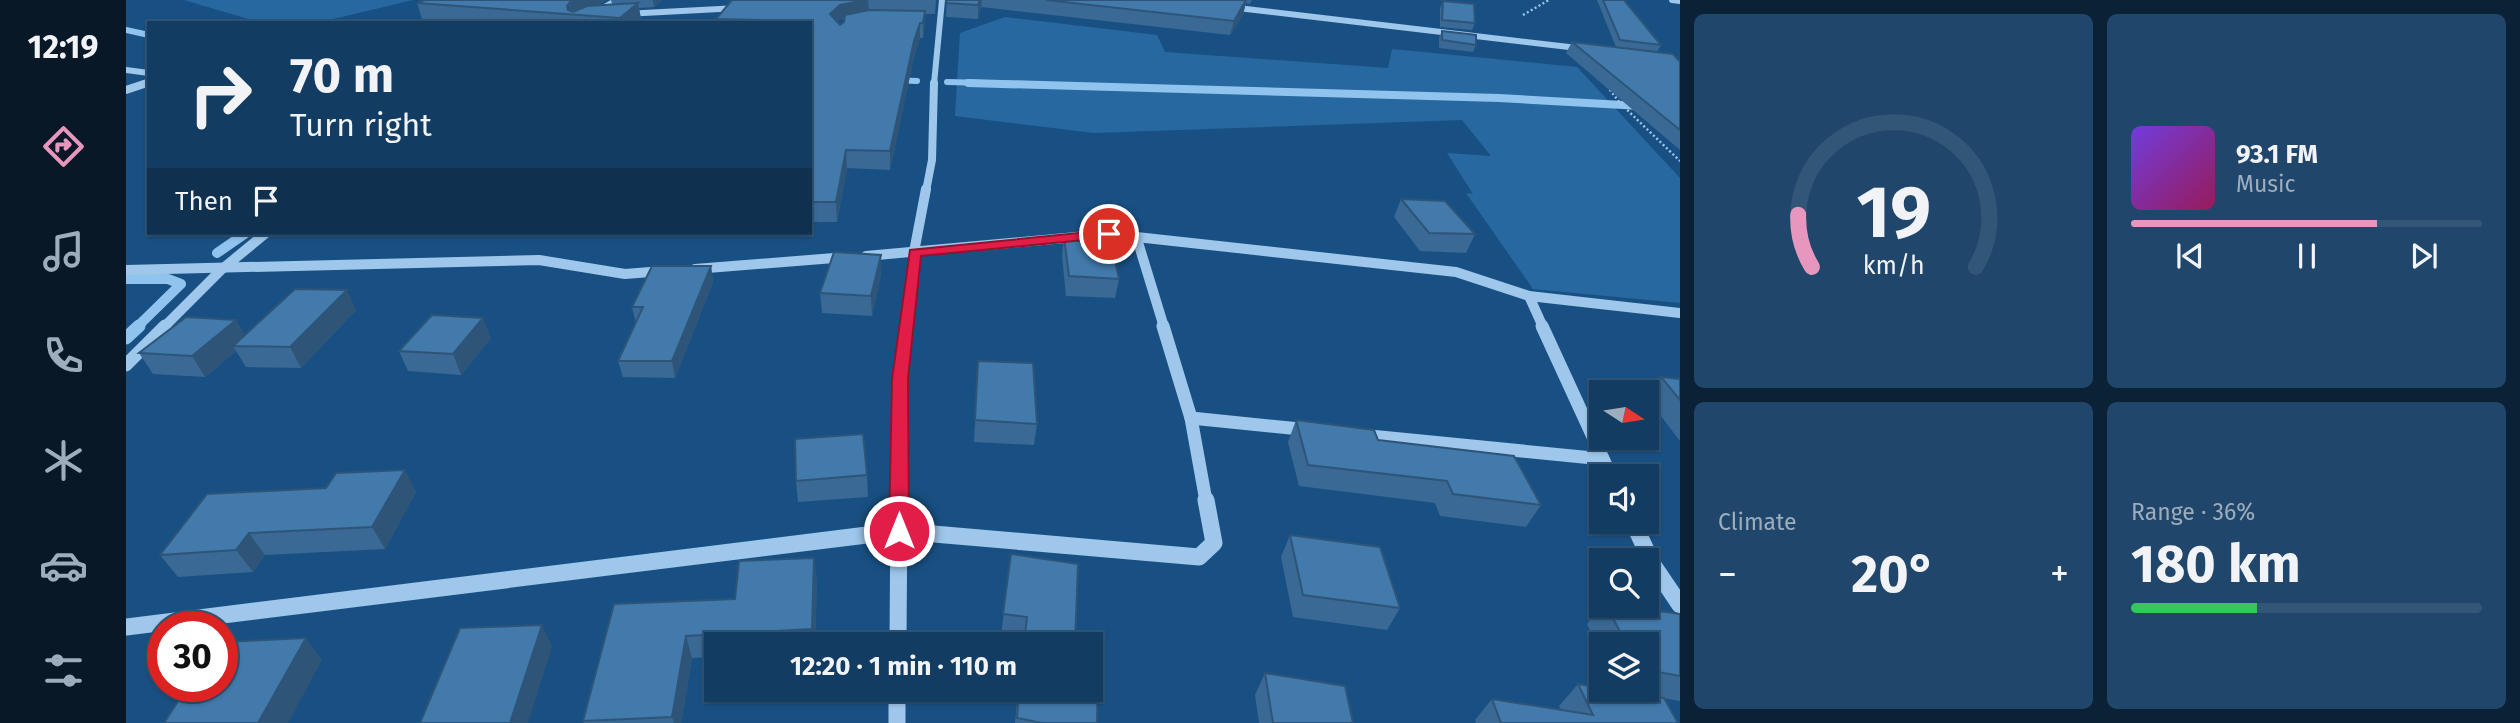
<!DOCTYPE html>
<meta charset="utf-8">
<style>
:root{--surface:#133c62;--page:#20476b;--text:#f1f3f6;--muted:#9dadbe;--line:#325677;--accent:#e797bd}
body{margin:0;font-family:"Fira Sans",sans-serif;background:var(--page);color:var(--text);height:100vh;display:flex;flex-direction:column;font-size:26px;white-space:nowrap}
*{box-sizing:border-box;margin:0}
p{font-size:23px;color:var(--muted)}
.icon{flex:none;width:38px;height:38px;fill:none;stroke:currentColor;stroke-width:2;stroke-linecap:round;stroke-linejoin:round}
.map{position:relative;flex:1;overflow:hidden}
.sheet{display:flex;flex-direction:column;gap:14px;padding:14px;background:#0a2136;width:840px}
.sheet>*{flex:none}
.guide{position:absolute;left:21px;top:21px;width:665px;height:214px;border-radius:0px;box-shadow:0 2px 5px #0004,0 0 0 2px var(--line);background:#133c62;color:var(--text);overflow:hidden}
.needle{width:46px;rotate:102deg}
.buttons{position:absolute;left:1463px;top:380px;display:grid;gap:14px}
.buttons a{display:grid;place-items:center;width:70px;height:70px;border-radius:0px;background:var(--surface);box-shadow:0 2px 5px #0004,0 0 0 2px var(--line);font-size:35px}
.speed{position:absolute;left:21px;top:611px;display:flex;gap:14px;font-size:35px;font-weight:700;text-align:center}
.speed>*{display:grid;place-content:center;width:91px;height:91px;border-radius:50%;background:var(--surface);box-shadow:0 2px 5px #0004,0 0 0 2px var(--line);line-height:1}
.speed .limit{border:10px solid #d22;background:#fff;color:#111}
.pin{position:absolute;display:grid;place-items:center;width:60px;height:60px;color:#fff;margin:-30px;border:4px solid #fff;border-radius:50%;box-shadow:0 2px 7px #0007}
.me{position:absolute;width:77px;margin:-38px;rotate:0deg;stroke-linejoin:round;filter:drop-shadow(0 0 5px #0008)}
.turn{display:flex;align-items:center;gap:24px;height:147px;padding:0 28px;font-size:32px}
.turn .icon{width:91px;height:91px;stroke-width:2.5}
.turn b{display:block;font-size:49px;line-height:60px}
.then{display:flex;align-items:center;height:66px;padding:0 28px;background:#0003;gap:14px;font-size:26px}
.big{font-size:52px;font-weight:700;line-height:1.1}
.sheet .widget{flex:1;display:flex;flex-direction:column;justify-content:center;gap:10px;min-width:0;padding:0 24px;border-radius:10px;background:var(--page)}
.sheet .dial{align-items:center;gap:0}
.dial svg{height:182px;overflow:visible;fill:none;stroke:var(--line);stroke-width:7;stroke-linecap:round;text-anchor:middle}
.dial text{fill:var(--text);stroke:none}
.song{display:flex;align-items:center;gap:21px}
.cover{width:84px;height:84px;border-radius:10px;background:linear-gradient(135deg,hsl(260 70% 55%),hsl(330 70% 35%))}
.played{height:7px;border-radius:4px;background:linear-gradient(90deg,var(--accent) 70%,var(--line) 70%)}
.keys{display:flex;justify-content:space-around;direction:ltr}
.heat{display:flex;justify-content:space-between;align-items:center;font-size:38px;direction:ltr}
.charge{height:10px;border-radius:5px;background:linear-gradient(90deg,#34c759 36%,var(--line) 0)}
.sheet .tiles{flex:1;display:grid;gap:14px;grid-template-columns:repeat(2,1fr)}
.trip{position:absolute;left:578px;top:632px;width:399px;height:70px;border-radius:0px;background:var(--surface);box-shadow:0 2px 5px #0004,0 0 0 2px var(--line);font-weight:700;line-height:70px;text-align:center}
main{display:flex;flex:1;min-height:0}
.tabs{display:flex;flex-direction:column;width:126px;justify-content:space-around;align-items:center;background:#081827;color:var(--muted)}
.tabs .icon{width:49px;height:49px}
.tabs .active{color:var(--accent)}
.tabs b{font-size:32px;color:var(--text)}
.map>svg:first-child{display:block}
.green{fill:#2868a0}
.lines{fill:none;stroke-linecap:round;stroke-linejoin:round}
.stream-far3{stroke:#90c3ee;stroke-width:6}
.stream-far2{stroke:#90c3ee;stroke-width:8}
.stream-far1{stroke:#90c3ee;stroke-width:10}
.stream{stroke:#90c3ee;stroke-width:13}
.path{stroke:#9ec7eb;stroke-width:2.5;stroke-dasharray:2 2.5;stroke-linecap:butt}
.minor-far4{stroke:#9ec7eb;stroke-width:6}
.minor-far3{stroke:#9ec7eb;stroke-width:8}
.minor-far2{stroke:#9ec7eb;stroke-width:10}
.minor-far1{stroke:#9ec7eb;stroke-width:13}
.minor{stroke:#9ec7eb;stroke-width:17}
.wall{fill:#396994;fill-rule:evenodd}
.shaded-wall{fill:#2e5578}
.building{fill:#427aac;stroke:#2e5578;stroke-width:2}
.route{fill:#e11d48;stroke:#92132f;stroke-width:2}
</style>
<main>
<nav class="tabs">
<b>12:19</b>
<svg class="icon active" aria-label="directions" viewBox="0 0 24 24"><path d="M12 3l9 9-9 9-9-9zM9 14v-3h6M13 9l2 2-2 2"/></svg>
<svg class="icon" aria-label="music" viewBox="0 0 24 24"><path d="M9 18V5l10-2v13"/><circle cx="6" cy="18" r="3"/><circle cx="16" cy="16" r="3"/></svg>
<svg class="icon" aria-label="phone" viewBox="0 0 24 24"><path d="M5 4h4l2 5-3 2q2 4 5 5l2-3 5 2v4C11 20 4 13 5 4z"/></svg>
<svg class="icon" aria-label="climate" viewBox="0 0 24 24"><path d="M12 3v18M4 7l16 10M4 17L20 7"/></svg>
<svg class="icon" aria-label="car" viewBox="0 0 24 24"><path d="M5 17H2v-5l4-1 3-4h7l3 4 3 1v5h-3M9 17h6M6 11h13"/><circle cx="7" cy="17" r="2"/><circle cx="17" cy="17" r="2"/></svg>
<svg class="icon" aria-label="filters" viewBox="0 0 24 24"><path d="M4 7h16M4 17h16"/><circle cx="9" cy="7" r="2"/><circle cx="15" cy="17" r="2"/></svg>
</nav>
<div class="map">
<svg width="1554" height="723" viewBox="0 0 1554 723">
<rect width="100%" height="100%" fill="#195083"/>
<g class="green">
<polygon points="58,0 287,0 190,23 136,23"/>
<polygon points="879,17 1031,35 1039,52 1262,68 1266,49 1451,67 1554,178 1554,303 1407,289 1340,193 1347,194 1321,153 1365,156 1336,120 968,133 829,116 834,33"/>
</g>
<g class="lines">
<g class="stream-far3">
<polyline points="0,30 23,35"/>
<polyline points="767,80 791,81"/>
<polyline points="821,82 903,84"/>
</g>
<polyline class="stream-far2" points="842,83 1373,98 1515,106"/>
<g class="stream-far1">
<polyline points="91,253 120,233"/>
<polyline points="0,279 42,279 55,284 11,327"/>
</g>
<polyline class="stream" points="0,338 13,326"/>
<g class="path">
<polyline points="1397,15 1423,0"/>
<polyline points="1481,86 1494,103 1554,161"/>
</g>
<g class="minor-far4">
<polyline points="1546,0 1554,1"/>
<polyline points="1103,7 1460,49"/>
<polyline points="498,14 613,8"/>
<polyline points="450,23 491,0"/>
<polyline points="0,70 23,73"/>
<polyline points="16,84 23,82"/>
<polyline points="808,84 816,0"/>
</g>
<g class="minor-far3">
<polyline points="0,90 21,83"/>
<polyline points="800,191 806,160 808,83"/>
</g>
<g class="minor-far2">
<polyline points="1011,239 1038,327"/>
<polyline points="740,256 983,234 1330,272 1403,296 1554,313"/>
<polyline points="569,269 721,257"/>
<polyline points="0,270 413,260 499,274 537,271"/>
<polyline points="1403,296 1417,327"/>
<polyline points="38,327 95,270 140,233"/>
<polyline points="780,327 788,252 800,189"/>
</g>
<g class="minor-far1">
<polyline points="1037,326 1065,418 1184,430"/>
<polyline points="1416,326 1485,476"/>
<polyline points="0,365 39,326"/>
<polyline points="1065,418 1080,501"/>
<polyline points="1234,435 1477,459"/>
<polyline points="773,501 774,379 780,326"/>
</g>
<g class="minor">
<polyline points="1507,522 1527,565 1554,605"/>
<polyline points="0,627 773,531 1073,557 1088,543 1080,500"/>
<polyline points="772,644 773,500"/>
<polyline points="771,690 771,723"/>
</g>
</g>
<g class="wall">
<polygon points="480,0 471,5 486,4 485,0 536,0 528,7 513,8 515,19 511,23 340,23 296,19 291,3"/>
<path d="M606 0H810L809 14H799L797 38H794L788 57 764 170 721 168 711 222H684V23H590V19ZM719 18 718 22 714 25 711 22 714 19Z"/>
<polygon points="821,0 1126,0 1124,4 1120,3 1117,15 1104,35 855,7 852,19 820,17"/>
<polygon points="1471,0 1498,0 1535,45 1531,52 1554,62 1554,150 1440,53 1446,42 1490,47"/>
<polygon points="1317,1 1349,23 1346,30 1314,27 1314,8"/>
<polygon points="1316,31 1350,45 1347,52 1313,48 1313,38"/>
<polygon points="1275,199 1349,234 1340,253 1294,251 1268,217"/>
<polygon points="938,237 993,279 989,298 940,296 936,256"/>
<polygon points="585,266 587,282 549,378 497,377 492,361 510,323 506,307"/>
<polygon points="755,274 746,316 696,313 694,293"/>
<polygon points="230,310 175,368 120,367 110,351 79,377 27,374 13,353 120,335"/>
<polygon points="365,338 335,375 282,371 273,351"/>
<polygon points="852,361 911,424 908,445 848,442"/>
<polygon points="1535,377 1554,379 1554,441 1521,398"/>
<polygon points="1170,420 1252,440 1415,505 1400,527 1314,516 1309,503 1173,486 1162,442"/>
<polygon points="741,475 742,497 672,502 670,481"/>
<polygon points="200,488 290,492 259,549 139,555 127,572 52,577 34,555"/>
<polygon points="1164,535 1274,608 1261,630 1167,617 1155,557"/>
<polygon points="885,554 949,644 897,644 897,639 875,636"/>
<polygon points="691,580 689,644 590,644 590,657 566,658 555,723 458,723 457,721 488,604 609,599"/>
<polygon points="1476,606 1499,606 1554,614 1554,701 1494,691 1494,690 1521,690 1521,644 1475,644 1475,653 1461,624"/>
<polygon points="1139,673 1227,723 1133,723 1129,695"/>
<polygon points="1452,684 1552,723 1350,723 1349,720 1366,699 1435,710 1433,706"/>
<polygon points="892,690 964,690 971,723 889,723"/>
</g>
<g class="shaded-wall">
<polygon points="448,0 480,0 452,15 446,15 444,2"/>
<polygon points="527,0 536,0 528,7"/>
<polygon points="739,0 742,0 743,13 714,19 704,29 704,14 714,5"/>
<polygon points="854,0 856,0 855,7 852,19 852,5"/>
<polygon points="1120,0 1117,15 1104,35 1108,21"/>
<polygon points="444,2 446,15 443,15 441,6"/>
<polygon points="512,3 515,19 511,23 495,23 494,18"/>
<polygon points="799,11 799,25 797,38 797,23"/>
<polygon points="794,23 794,38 788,57 764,170 764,151 788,41"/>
<polygon points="720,150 721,168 711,222 710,202"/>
<polygon points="755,255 755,274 746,316 745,296"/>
<polygon points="585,266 587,282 549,378 546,361"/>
<polygon points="221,290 230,310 175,368 164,347"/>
<polygon points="357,318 365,338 335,375 327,354"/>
<polygon points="110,320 122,340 107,346 110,351 79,377 66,356"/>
<polygon points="279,470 290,492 259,549 246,527"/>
<polygon points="123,533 139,555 127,572 110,550"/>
<polygon points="688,558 691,580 689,644 688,644 686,629"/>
<polygon points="416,625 426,647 402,723 384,723"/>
<polygon points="560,636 566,658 555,723 548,723 546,717"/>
<polygon points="180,638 196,660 162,723 132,723"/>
</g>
<g class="building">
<polygon points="299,0 448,0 444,2 441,6 442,10 447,12 461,6 512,3 494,18 291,3"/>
<polygon points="606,0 739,0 714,5 704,14 714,25 718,22 719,15 743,10 799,11 797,23 794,23 788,41 764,151 720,150 710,202 684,202 684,23 631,23 633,20 590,19"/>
<polygon points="821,0 854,0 852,5 820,3"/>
<polygon points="920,0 1120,0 1108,21"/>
<polygon points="1477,0 1498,0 1535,45 1494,40"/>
<polygon points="1317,1 1348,4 1349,23 1316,20"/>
<polygon points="1316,31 1350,35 1350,45 1316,40"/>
<polygon points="1446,42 1547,54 1554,62 1554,130"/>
<polygon points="1275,199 1319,201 1349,234 1303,233"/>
<polygon points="938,237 984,239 993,279 943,276"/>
<polygon points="708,252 755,255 745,296 694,293"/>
<polygon points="526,266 585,266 546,361 492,361 517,307 506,307"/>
<polygon points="169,289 221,290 164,347 107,346"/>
<polygon points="306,315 357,318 327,354 273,351"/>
<polygon points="60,317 110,320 66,356 13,353"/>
<polygon points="852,361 907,363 911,424 849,420"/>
<polygon points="1535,377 1554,379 1554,400"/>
<polygon points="1170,420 1248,430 1252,440 1388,456 1415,505 1327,494 1321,481 1182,465"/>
<polygon points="737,434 741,475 670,481 669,439"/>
<polygon points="279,470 246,527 123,533 110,550 34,555 81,494 200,488 210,473"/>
<polygon points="1164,535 1254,547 1274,608 1177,595"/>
<polygon points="885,554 952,564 949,644 898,644 901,617 877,614"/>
<polygon points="688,558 686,629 560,636 546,717 457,721 488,604 609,599 613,561"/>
<polygon points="1480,606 1499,606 1554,614 1554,676 1521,670 1521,644 1501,644"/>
<polygon points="416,625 384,723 294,723 334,628"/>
<polygon points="180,638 132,723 38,723 62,686 96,686 96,642"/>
<polygon points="964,655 972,657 971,723 916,723 891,718 893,690 964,690"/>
<polygon points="1139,673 1219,686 1227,723 1147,723"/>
<polygon points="1452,684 1475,688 1475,690 1483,690 1538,698 1552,723 1375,723 1366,699 1467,715"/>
</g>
<polygon class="route" points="983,230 988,231 988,237 795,256 782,379 783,531 780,536 773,538 766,536 763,531 766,379 784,250"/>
</svg>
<div class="buttons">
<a><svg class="needle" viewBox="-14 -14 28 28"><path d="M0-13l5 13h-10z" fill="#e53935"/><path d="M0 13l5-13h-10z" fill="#9dadbe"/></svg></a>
<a><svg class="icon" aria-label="sound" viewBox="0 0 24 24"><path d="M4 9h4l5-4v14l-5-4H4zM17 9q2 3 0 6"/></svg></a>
<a><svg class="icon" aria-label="search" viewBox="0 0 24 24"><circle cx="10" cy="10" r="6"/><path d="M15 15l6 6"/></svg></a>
<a><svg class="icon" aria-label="layers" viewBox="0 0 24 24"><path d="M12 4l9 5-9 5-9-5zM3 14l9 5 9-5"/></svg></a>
</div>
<div class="speed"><div class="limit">30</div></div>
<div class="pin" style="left:983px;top:234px;background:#d93025"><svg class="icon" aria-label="arrive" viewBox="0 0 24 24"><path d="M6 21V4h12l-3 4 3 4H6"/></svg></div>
<svg class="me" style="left:773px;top:531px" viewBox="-20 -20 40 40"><circle r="17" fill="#e11d48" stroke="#fff" stroke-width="3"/><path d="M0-11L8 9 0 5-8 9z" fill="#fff"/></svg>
<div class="trip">12:20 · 1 min · 110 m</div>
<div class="guide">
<div class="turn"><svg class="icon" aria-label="right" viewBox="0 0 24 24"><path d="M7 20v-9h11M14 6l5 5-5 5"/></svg><div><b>70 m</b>Turn right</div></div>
<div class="then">Then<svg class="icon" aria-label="arrive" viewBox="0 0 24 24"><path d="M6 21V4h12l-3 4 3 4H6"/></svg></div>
</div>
</div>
<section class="sheet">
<div class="tiles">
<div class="widget dial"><svg viewBox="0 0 100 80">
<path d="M14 69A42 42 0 1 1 86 69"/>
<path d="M14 69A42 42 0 0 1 8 46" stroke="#e797bd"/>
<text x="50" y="56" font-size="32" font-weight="700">19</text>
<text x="50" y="72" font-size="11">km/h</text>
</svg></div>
<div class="widget">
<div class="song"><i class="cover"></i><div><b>93.1 FM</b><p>Music</p></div></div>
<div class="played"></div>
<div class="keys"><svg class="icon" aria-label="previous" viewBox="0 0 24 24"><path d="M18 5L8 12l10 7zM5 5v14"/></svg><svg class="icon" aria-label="pause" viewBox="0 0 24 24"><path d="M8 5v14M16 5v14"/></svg><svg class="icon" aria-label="next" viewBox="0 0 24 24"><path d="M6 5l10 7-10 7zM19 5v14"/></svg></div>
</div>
<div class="widget"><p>Climate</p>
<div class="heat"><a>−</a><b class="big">20°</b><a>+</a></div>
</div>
<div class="widget"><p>Range · 36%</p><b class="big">180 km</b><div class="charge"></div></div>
</div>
</section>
</main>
